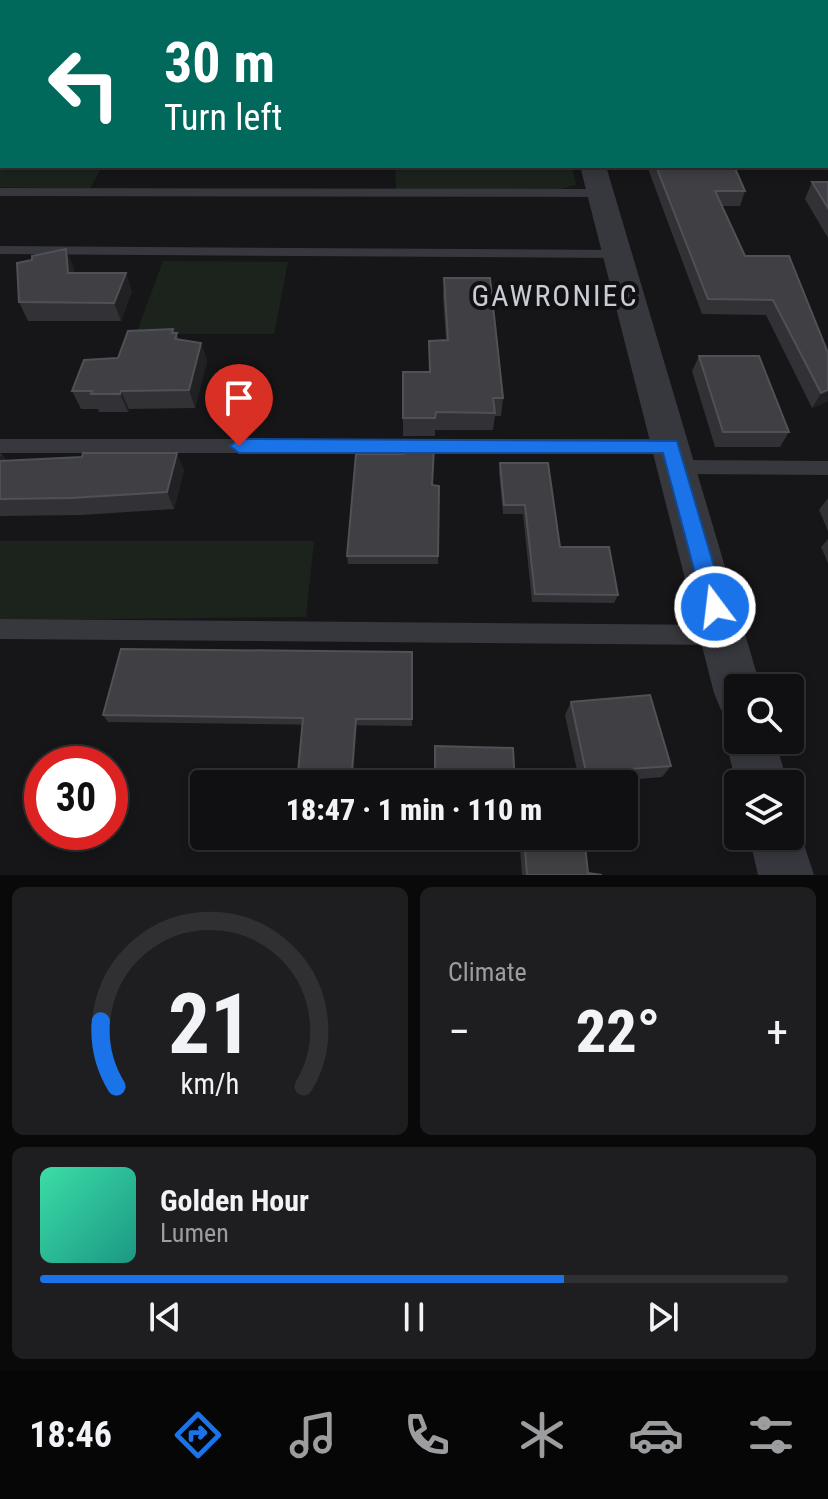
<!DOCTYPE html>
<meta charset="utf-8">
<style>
:root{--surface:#101012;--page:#1e1e20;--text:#f1f3f6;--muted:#9c9d9f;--line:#303032;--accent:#1a73e8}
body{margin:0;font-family:"Roboto Condensed",sans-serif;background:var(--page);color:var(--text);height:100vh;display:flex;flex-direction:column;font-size:30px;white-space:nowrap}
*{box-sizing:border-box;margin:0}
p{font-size:26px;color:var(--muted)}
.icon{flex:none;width:44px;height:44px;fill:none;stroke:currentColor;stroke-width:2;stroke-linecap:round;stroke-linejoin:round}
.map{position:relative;height:875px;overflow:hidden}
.drawer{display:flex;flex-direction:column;gap:12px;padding:12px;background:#09090a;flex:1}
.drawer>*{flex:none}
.top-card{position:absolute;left:0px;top:0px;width:828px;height:168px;box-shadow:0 4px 12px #0003,0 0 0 2px var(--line);background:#00695c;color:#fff;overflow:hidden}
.buttons{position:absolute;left:724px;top:674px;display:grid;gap:16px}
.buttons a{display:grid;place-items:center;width:80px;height:80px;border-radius:8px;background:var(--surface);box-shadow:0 4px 12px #0003,0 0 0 2px var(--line);font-size:40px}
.speed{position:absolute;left:24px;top:746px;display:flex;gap:16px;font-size:40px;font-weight:700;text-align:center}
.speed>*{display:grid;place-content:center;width:104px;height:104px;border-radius:50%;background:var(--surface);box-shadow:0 4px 12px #0003,0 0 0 2px var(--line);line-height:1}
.speed .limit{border:12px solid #d22;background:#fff;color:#111}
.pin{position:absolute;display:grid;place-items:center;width:68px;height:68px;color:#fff;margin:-82px -34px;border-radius:50% 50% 50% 0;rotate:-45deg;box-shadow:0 0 8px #0007}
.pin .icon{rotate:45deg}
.me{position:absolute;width:88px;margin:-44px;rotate:345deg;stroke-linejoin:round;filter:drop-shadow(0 0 6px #0008)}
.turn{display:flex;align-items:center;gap:28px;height:168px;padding:0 32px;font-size:36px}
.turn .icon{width:104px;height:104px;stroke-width:2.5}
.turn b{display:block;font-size:56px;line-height:68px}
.big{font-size:60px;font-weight:800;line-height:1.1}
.drawer .tile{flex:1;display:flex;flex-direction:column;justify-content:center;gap:12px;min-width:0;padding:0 28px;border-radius:12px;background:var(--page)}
.drawer .dial{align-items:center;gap:0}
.dial svg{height:208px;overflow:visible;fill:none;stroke:var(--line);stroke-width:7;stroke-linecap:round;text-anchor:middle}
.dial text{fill:var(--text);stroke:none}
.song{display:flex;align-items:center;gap:24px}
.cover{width:96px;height:96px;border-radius:12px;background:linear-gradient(135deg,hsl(160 70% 55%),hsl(170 70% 35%))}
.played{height:8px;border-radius:4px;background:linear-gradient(90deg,var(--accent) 70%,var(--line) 70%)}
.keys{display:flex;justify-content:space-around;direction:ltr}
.heat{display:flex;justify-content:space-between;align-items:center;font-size:44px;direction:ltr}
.drawer .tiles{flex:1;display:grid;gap:12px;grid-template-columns:1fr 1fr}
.tile:last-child{grid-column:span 2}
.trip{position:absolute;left:190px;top:770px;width:448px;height:80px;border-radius:8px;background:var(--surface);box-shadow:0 4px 12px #0003,0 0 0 2px var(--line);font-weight:800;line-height:80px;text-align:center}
.dock{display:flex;height:128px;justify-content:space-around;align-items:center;background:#060607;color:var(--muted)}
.dock .icon{width:56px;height:56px}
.dock .on{color:var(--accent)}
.dock b{font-size:36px;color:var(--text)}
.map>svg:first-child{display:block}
.green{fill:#1c231d}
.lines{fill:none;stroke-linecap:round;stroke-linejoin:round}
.lane{fill:#37383d;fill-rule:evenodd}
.street{fill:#37383d;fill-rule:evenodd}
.wall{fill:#323236}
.shaded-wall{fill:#212124}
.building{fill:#3f3f44;stroke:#4f5156;stroke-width:2}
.route{fill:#1a73e8;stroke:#114b97;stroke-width:2}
.labels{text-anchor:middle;stroke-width:8;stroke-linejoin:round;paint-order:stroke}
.quarter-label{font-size:30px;letter-spacing:2px;fill:#c9ccd4;stroke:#111113}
</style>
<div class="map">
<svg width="828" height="875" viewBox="0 0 828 875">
<rect width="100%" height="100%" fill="#161618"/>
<g class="green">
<polygon points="0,109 2,166 102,166 90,189 0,187"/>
<polygon points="395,166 572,166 576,185 559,189 396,189"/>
<polygon points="163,261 288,262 274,334 136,334"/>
<polygon points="0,541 314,541 306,617 0,620"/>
</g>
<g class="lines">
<g class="lane">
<polygon points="90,0 100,0 88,2"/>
<rect x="0" y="63" width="2" height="6"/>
<polygon points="0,188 601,189 608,193 601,197 0,196"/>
<polygon points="0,246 618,250 625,254 618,258 0,254"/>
<polygon points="0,439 671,439 677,441 680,446 677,451 671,453 0,453"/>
<polygon points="677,460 828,461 828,475 677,474 670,472 668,467 670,462"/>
<polygon points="0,619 723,625 731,628 734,635 731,642 723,645 0,639"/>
</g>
<g class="street">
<polygon points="534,0 554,0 555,2 535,2"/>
<polygon points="580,166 606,166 761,688 738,688 738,717 721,710 714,693"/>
<polygon points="738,720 738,740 775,740 788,784 738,784 738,789 725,740 732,722"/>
<polygon points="790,814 795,817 814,875 758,875 749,836 790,836"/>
</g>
</g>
<g class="wall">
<polygon points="826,38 828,38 828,83 826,80"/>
<polygon points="647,166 734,166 745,191 740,206 722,206 745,256 789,256 828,401 812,408 766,315 702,314"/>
<polygon points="812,182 828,182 828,238 805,199"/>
<polygon points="74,268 74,273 132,291 121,321 28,321 19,302"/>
<polygon points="444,278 503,398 501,416 495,416 493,430 435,430 435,436 403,436 403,372 429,372 429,341 446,340 443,297"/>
<polygon points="173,329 179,339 201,343 207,361 195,408 129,409 128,412 99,412 98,409 81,409 72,391 118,358"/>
<polygon points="699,356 789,432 780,447 715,447 692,371"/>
<polygon points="0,453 7,461 184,470 174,509 81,515 0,516"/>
<polygon points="500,463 560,547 618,595 614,603 532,602 523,514 503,514 499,472"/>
<polygon points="432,485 439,486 438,564 348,564 347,556"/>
<polygon points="828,498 828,531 819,510"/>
<polygon points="828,539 828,563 821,547"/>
<polygon points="412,652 412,726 108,722 103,715"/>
<polygon points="571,702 671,766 662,777 580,784 565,715"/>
<polygon points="519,836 584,836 588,873 602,875 522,875"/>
</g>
<g class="shaded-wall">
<polygon points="66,249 74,268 76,291 68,273"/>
<polygon points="126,273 132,291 121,321 114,303"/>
<polygon points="201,343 207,361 195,408 189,390"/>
<polygon points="828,390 828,401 812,408 821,393"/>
<polygon points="121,391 129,409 128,412 120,394"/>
<polygon points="2,453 13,471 0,463 0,457"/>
<polygon points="177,453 184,470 174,509 167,492"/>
<polygon points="356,719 357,725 353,784 351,784"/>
</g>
<g class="building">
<rect x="309" y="0" width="47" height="2"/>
<polygon points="581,0 684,0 685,2 581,2"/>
<rect x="826" y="38" width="2" height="29"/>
<polygon points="656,166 734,166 745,191 715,191 745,256 789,256 828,353 828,390 821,393 773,300 708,299"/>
<polygon points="812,182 828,182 828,208"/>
<polygon points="66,249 68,273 126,273 114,303 19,302 17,263 32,260 32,256"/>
<polygon points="444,278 490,278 503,398 493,398 495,413 436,412 435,418 403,418 403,372 430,372 429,341 448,340"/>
<polygon points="173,329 172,333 177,333 175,339 201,343 189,390 121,391 120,394 91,394 92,391 72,391 84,360 118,358 128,331"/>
<polygon points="699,356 759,356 789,432 723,432"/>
<polygon points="404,447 434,447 432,485 439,486 438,556 347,556 356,454 404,454"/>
<polygon points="83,453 177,453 167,492 71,498 0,499 0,461 82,457"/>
<polygon points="500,463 548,463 560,547 609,547 618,595 535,594 525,505 504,505"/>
<polygon points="121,649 412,652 412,719 356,719 351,784 297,784 303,718 103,715"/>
<polygon points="650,695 671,766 586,772 571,702"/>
<polygon points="435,746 513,748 515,784 435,784"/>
<polygon points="524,836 584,836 588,873 602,875 527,875"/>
</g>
<polygon class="route" points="239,439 677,441 726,607 723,614 715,617 708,614 704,607 663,453 239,453 230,446"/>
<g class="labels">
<g class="quarter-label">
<text x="555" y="306">GAWRONIEC</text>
</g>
</g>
</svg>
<div class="buttons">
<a><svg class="icon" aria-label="search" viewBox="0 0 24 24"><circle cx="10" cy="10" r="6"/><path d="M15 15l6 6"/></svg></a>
<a><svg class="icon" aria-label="layers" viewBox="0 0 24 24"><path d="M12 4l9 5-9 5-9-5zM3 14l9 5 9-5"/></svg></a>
</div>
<div class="speed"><div class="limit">30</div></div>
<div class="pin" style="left:239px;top:446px;background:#d93025"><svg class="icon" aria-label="arrive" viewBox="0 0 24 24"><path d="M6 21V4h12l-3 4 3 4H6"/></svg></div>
<svg class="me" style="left:715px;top:607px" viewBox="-20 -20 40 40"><circle r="17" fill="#1a73e8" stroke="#fff" stroke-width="3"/><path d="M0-11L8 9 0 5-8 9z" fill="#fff"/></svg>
<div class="trip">18:47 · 1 min · 110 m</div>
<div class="top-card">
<div class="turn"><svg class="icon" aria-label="left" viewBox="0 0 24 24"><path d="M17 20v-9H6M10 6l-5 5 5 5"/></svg><div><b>30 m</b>Turn left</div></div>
</div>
</div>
<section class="drawer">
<div class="tiles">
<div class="tile dial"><svg viewBox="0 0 100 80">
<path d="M14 69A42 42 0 1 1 86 69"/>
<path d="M14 69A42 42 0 0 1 8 44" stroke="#1a73e8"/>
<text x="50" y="56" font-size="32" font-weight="700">21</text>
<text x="50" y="72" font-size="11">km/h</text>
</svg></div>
<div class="tile"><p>Climate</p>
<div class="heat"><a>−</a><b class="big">22°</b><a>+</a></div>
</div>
<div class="tile">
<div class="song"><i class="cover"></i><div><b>Golden Hour</b><p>Lumen</p></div></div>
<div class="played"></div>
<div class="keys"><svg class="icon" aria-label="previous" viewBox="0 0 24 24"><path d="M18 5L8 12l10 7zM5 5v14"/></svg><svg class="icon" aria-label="pause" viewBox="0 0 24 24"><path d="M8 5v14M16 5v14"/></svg><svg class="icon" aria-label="next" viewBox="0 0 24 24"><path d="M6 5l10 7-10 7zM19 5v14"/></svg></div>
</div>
</div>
</section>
<nav class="dock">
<b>18:46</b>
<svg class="icon on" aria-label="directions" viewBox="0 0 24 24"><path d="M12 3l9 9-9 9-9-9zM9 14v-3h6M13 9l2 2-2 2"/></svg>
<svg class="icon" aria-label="music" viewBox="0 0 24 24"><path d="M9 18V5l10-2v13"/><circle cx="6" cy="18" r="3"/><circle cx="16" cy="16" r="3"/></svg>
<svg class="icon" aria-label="phone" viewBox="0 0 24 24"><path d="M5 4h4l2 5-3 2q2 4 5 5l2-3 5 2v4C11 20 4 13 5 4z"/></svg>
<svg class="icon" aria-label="climate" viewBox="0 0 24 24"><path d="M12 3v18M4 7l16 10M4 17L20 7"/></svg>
<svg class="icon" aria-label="car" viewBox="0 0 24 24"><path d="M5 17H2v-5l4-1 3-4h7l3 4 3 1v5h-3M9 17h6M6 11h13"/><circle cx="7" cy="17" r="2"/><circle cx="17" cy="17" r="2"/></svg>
<svg class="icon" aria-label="filters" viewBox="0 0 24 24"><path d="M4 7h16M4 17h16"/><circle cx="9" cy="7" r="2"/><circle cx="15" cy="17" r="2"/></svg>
</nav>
